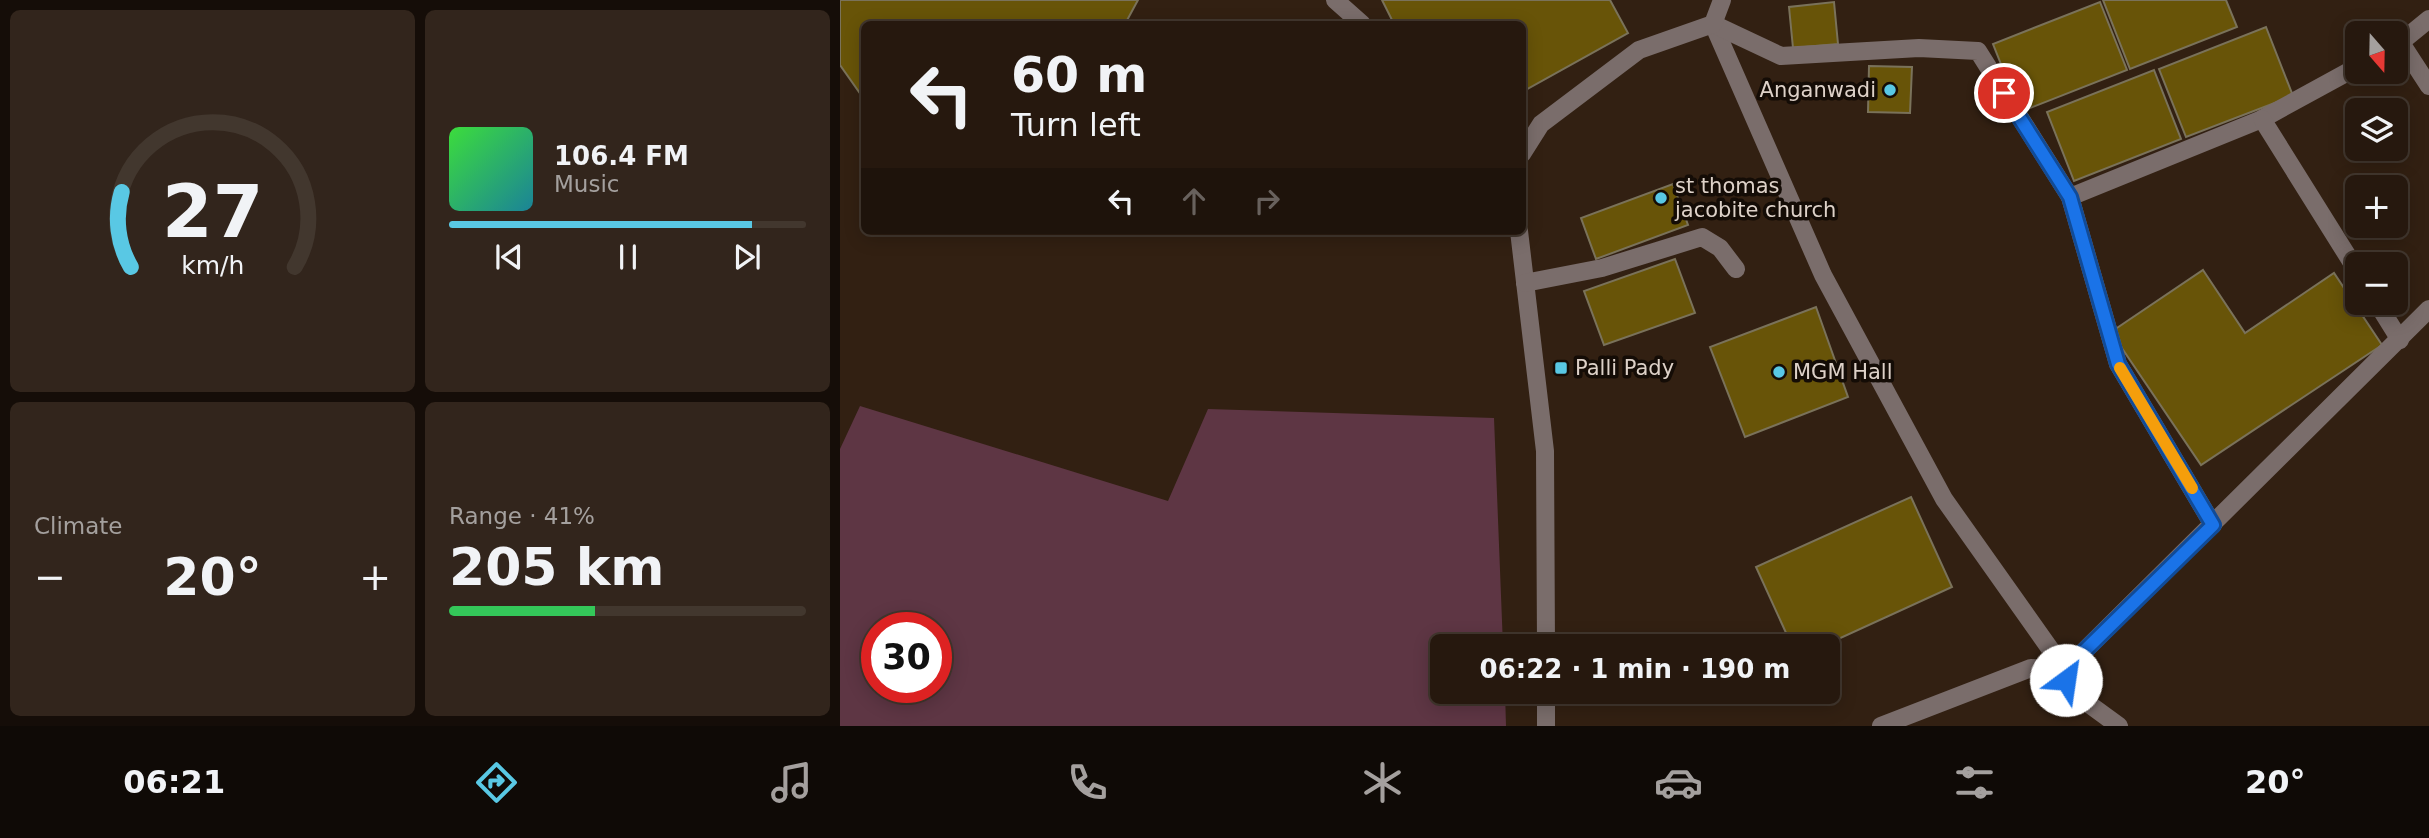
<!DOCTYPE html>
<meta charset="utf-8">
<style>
:root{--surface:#26180e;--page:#32251c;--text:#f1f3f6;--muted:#a4a09e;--line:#42372e;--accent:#59c8e4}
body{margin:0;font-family:"DejaVu Sans",sans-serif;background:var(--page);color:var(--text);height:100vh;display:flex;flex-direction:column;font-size:26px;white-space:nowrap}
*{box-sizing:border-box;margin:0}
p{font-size:23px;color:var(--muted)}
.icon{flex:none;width:38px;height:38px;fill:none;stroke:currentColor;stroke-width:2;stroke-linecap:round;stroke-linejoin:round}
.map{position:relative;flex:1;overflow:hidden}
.drawer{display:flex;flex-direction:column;gap:10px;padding:10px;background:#150d08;width:840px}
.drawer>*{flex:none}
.banner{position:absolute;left:21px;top:21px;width:665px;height:214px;border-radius:10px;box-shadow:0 4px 18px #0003,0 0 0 2px var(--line);background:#26180e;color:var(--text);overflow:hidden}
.needle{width:46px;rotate:160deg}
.buttons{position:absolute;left:1505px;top:21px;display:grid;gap:14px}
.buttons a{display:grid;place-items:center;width:63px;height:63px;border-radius:10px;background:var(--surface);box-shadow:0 4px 18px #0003,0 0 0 2px var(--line);font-size:35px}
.speed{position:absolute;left:21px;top:612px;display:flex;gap:14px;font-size:35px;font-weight:700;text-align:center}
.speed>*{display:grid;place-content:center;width:91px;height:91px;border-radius:50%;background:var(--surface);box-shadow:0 4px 18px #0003,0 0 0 2px var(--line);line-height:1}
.speed .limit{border:10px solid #d22;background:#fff;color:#111}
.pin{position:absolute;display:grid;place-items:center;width:60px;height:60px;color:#fff;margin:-30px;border:4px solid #fff;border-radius:50%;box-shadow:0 2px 7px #0007}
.me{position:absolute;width:77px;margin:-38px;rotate:31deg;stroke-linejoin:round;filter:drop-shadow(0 0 5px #0008)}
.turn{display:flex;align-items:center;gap:24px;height:147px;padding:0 35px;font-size:32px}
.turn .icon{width:91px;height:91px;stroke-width:2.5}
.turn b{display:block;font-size:49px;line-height:60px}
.lanes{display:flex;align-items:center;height:66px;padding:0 35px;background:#0003;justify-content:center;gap:35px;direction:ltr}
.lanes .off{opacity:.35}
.big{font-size:52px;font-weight:600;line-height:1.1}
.drawer .tile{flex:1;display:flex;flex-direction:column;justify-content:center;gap:10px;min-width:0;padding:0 24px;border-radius:10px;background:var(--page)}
.drawer .dial{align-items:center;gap:0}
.dial svg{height:182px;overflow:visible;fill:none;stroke:var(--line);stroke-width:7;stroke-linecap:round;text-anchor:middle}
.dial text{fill:var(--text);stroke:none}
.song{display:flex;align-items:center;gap:21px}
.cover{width:84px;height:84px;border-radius:10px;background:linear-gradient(135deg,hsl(120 70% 55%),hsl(190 70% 35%))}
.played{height:7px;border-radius:4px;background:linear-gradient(90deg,var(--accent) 85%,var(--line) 85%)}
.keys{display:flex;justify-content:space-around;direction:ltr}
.heat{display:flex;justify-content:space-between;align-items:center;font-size:38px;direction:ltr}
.charge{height:10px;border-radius:5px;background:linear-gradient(90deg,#34c759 41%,var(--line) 0)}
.drawer .tiles{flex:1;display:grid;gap:10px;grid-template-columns:repeat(2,1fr)}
.trip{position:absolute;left:590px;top:634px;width:410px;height:70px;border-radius:10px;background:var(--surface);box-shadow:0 4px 18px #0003,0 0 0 2px var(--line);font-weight:600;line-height:70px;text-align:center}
.dock{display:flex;height:112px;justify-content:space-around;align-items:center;background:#0f0a06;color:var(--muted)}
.dock .icon{width:49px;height:49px}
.dock .active{color:var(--accent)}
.dock b{font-size:32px;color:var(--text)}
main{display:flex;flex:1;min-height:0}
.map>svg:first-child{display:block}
.green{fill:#5e3644;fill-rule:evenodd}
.building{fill:#685408;stroke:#7a725a;stroke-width:2}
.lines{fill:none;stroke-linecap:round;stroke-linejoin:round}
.minor{stroke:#7a6d6b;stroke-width:18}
.route-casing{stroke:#114b97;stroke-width:18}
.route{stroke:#1a73e8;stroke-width:12}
.slow{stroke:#f59e0b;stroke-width:12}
.poi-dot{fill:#59c8e4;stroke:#140c06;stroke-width:2.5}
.labels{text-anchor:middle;stroke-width:7;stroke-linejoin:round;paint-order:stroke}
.poi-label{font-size:21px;fill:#ddd1c8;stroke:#140c06;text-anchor:start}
</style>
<main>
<section class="drawer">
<div class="tiles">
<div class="tile dial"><svg viewBox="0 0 100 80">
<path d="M14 69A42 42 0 1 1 86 69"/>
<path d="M14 69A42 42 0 0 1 10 36" stroke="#59c8e4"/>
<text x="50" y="56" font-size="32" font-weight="700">27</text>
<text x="50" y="72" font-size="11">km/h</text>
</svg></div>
<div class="tile">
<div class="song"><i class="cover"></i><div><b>106.4 FM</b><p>Music</p></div></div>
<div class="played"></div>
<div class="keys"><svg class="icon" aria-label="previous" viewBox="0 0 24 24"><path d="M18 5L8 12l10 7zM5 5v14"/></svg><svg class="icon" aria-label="pause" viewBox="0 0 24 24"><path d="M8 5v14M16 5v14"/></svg><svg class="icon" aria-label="next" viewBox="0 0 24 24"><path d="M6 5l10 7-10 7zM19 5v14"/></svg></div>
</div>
<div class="tile"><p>Climate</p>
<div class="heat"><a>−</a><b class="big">20°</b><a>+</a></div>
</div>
<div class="tile"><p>Range · 41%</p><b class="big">205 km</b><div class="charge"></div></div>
</div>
</section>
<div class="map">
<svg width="1589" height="726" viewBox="0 0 1589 726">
<rect width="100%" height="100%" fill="#322012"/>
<path class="green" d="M20 406 328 501 368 409 654 418 663 646H602V691H665L666 726H0V449ZM37 628H96V688H37Z"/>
<g class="building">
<polygon points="0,0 298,0 285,24 24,24 24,99 0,65"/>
<polygon points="542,0 770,0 788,33 682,92 682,24 554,24"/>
<polygon points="1263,0 1386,0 1397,27 1290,69"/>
<polygon points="994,2 998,44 953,48 949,7"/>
<polygon points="1260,2 1287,70 1180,112 1153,44"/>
<polygon points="1426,27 1453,96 1346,137 1319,69"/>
<polygon points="1029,66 1072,67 1070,113 1028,112"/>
<polygon points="1314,70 1341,139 1234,181 1207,112"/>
<polygon points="833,184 848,225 756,259 741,218"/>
<polygon points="835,259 855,313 764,345 744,291"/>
<polygon points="1363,270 1405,333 1494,273 1542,345 1361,465 1271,332"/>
<polygon points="976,307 1008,397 905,437 870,347"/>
<polygon points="1071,497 1112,587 983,646 952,646 916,567"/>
</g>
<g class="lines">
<g class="minor">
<polyline points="495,0 522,24"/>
<polyline points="873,24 983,275 1104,499 1225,670 1231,691 1279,726"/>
<polyline points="873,24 941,56 1079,48 1138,51 1230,197 1422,119 1517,67"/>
<polyline points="1561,43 1589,86"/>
<polyline points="1556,46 1589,19"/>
<polyline points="1422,119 1517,271"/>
<polyline points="682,154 701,124 799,50 873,24 882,0"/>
<polyline points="1230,197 1278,364 1373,525"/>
<polyline points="679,231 705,451 706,646"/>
<polyline points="685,283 762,268 862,237 880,248 896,269"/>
<polyline points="1537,303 1560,340"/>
<polyline points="706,691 706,726"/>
<polyline points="1041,726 1191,668 1225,670 1589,309"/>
</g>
</g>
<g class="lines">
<g class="route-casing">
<polyline id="route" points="1164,93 1230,197 1278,364 1373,525 1225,670 1226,680"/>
</g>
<use href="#route" class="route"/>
<polyline class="slow" points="1280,368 1352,488"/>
</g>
<g class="poi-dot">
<circle cx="1050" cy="90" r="7"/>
<circle cx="821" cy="198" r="7"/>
<rect x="714" y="361" width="14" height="14" rx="3.5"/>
<circle cx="939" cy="372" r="7"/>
</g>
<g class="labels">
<g class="poi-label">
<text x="1036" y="97" text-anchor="end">Anganwadi</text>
<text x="835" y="193">st thomas<tspan x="835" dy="24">jacobite church</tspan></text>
<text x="735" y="375">Palli Pady</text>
<text x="953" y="379">MGM Hall</text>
</g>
</g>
</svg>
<div class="buttons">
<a><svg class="needle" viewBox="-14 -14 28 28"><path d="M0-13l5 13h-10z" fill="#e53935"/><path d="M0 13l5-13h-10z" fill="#a4a09e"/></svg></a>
<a><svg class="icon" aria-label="layers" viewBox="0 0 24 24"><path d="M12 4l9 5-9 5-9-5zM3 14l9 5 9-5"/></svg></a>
<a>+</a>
<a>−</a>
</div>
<div class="speed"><div class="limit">30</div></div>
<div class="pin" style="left:1164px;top:93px;background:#d93025"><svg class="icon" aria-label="arrive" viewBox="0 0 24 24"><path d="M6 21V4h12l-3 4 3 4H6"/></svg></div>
<svg class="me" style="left:1226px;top:680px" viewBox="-20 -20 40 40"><circle r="19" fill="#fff"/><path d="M0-13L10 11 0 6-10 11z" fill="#1a73e8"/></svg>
<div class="trip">06:22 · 1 min · 190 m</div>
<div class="banner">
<div class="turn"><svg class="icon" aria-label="left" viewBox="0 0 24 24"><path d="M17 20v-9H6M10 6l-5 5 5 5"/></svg><div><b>60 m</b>Turn left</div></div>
<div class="lanes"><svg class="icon" aria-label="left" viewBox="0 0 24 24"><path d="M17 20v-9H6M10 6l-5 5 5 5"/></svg><svg class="icon off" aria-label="ahead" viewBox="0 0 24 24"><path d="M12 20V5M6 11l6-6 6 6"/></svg><svg class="icon off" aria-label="right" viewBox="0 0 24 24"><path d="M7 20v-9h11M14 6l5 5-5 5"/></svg></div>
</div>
</div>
</main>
<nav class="dock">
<b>06:21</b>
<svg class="icon active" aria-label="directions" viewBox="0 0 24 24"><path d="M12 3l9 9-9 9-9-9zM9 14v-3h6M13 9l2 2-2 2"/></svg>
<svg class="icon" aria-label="music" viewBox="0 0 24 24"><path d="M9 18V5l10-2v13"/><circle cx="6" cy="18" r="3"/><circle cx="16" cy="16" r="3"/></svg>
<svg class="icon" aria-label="phone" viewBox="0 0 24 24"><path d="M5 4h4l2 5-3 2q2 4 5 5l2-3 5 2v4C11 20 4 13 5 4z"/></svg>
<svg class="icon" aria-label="climate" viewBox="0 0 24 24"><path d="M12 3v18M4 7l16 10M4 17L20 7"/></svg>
<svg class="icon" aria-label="car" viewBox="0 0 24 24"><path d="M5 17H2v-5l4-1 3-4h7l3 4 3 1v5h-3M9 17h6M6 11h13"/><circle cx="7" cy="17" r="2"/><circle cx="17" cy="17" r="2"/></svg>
<svg class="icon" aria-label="filters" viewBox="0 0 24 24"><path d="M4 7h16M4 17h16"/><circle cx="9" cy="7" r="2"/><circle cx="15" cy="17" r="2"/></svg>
<b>20°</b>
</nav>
